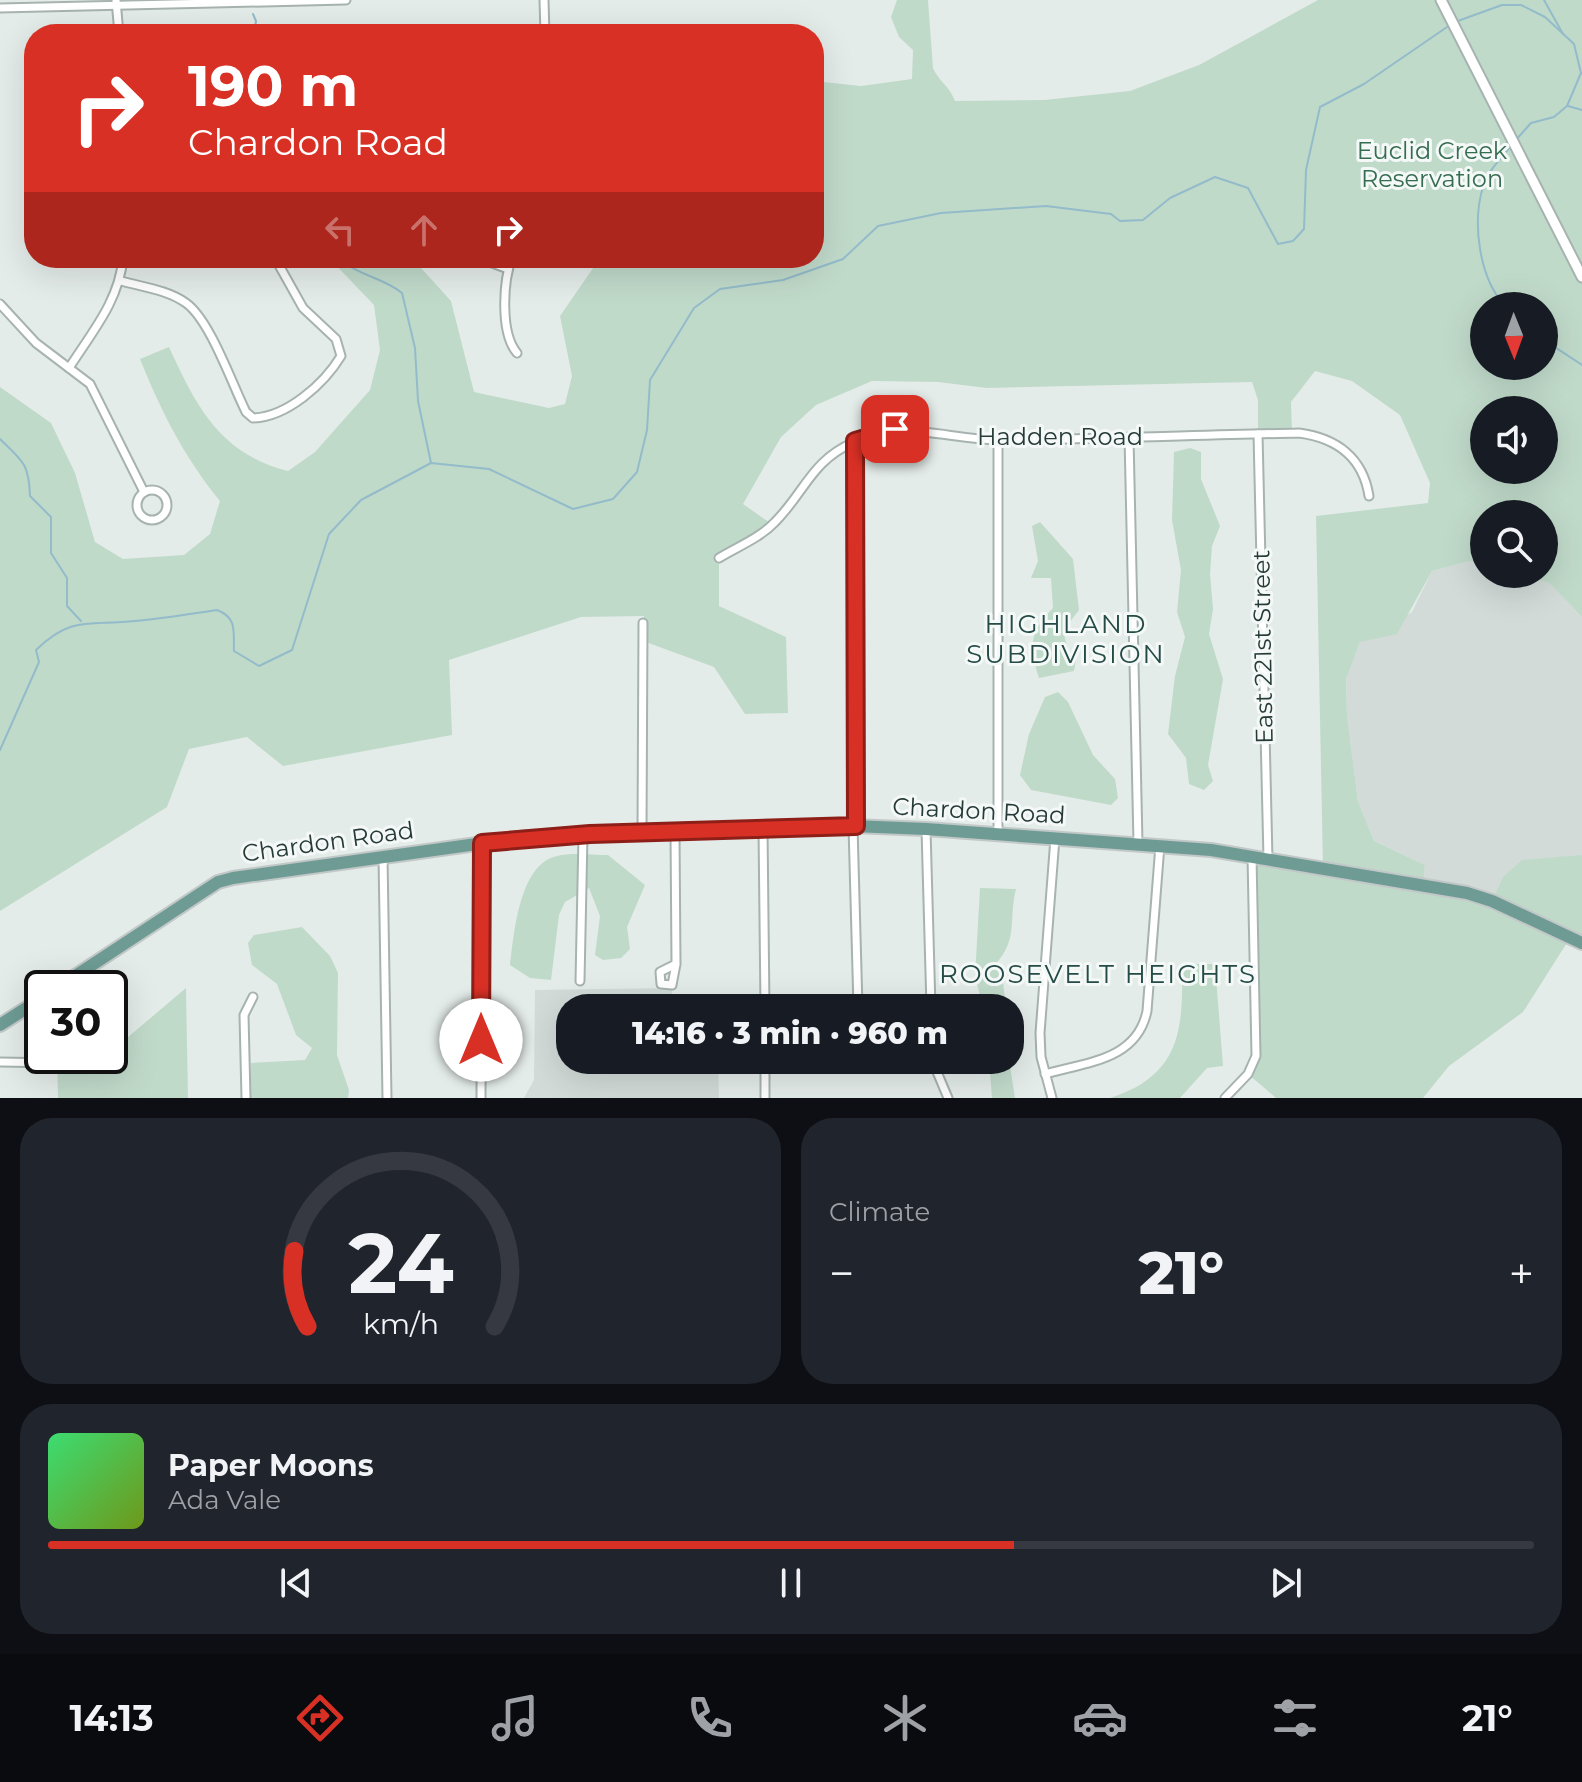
<!DOCTYPE html>
<meta charset="utf-8">
<style>
:root{--surface:#171b24;--page:#20242c;--text:#f1f3f6;--muted:#9ea1a6;--line:#363941;--accent:#d93025}
body{margin:0;font-family:Montserrat,sans-serif;background:var(--page);color:var(--text);height:100vh;display:flex;flex-direction:column;font-size:30px;white-space:nowrap}
*{box-sizing:border-box;margin:0}
p{font-size:26px;color:var(--muted)}
.icon{flex:none;width:44px;height:44px;fill:none;stroke:currentColor;stroke-width:2;stroke-linecap:round;stroke-linejoin:round}
.map{position:relative;height:1098px;overflow:hidden}
.side{display:flex;flex-direction:column;gap:20px;padding:20px;background:#0d0f14;flex:1}
.side>*{flex:none}
.hud{position:absolute;left:24px;top:24px;width:800px;height:244px;border-radius:32px;box-shadow:0 8px 32px #0002;background:#d93025;color:#fff;overflow:hidden}
.needle{width:52px;rotate:179deg}
.fabs{position:absolute;left:1470px;top:292px;display:grid;gap:16px}
.fabs a{display:grid;place-items:center;width:88px;height:88px;border-radius:50%;background:var(--surface);box-shadow:0 8px 32px #0002;font-size:40px}
.speed{position:absolute;left:24px;top:970px;display:flex;gap:16px;font-size:40px;font-weight:700;text-align:center}
.speed>*{display:grid;place-content:center;width:104px;height:104px;border-radius:50%;background:var(--surface);box-shadow:0 8px 32px #0002;line-height:1}
.speed .limit{border:4px solid #111;border-radius:12px;background:#fff;color:#111}
.pin{position:absolute;display:grid;place-items:center;width:68px;height:68px;color:#fff;margin:-34px;border-radius:16px;box-shadow:0 4px 12px #0006}
.me{position:absolute;width:88px;margin:-44px;rotate:0deg;stroke-linejoin:round;filter:drop-shadow(0 0 6px #0008)}
.turn{display:flex;align-items:center;gap:28px;height:168px;padding:0 32px;font-size:36px}
.turn .icon{width:104px;height:104px;stroke-width:2.5}
.turn b{display:block;font-size:56px;line-height:68px}
.lanes{display:flex;align-items:center;height:76px;padding:0 32px;background:#0003;justify-content:center;gap:40px;direction:ltr}
.lanes .off{opacity:.35}
.big{font-size:60px;font-weight:800;line-height:1.1}
.side .card{flex:1;display:flex;flex-direction:column;justify-content:center;gap:12px;min-width:0;padding:0 28px;border-radius:32px;background:var(--page)}
.side .dial{align-items:center;gap:0}
.dial svg{height:208px;overflow:visible;fill:none;stroke:var(--line);stroke-width:7;stroke-linecap:round;text-anchor:middle}
.dial text{fill:var(--text);stroke:none}
.song{display:flex;align-items:center;gap:24px}
.cover{width:96px;height:96px;border-radius:12px;background:linear-gradient(135deg,hsl(140 70% 55%),hsl(80 70% 35%))}
.played{height:8px;border-radius:4px;background:linear-gradient(90deg,var(--accent) 65%,var(--line) 65%)}
.keys{display:flex;justify-content:space-around;direction:ltr}
.heat{display:flex;justify-content:space-between;align-items:center;font-size:44px;direction:ltr}
.side .tiles{flex:1;display:grid;gap:20px;grid-template-columns:1fr 1fr}
.card:last-child{grid-column:span 2}
.trip{position:absolute;left:556px;top:994px;width:468px;height:80px;border-radius:32px;background:var(--surface);box-shadow:0 8px 32px #0002;font-weight:800;line-height:80px;text-align:center}
.tabs{display:flex;height:128px;justify-content:space-around;align-items:center;background:#090b0e;color:var(--muted)}
.tabs .icon{width:56px;height:56px}
.tabs .current{color:var(--accent)}
.tabs b{font-size:36px;color:var(--text)}
.map>svg:first-child{display:block}
.built{fill:#d2dbd8}
.green{fill:#c0daca;fill-rule:evenodd}
.lines{fill:none;stroke-linecap:round;stroke-linejoin:round}
.stream{stroke:#93bbca;stroke-width:2}
.minor-casing{stroke:#a7b3b0;stroke-width:11}
.tertiary-casing{stroke:#a7b3b0;stroke-width:13}
.primary-casing{stroke:#c2c8c7;stroke-width:16}
.minor{stroke:#fff;stroke-width:7}
.tertiary{stroke:#fff;stroke-width:9}
.primary{stroke:#6e9c95;stroke-width:12}
.route-casing{stroke:#8d1f18;stroke-width:20}
.route{stroke:#d93025;stroke-width:14}
.labels{text-anchor:middle;stroke-width:6;stroke-linejoin:round;paint-order:stroke}
.park-label{font-size:24px;fill:#356d51;stroke:#f4f8f7}
.street-label{font-size:24px;fill:#263b38;stroke:#f4f8f7}
.neighbourhood-label{font-size:26px;letter-spacing:2px;fill:#244b46;stroke:#f4f8f7}
</style>
<div class="map">
<svg width="1582" height="1098" viewBox="0 0 1582 1098">
<rect width="100%" height="100%" fill="#e4ece9"/>
<g class="built">
<polygon points="1470,561 1484,565 1484,574 1517,574 1549,583 1582,617 1582,855 1492,901 1423,888 1425,865 1374,841 1358,801 1347,716 1346,678 1360,642 1412,612 1432,571"/>
<polygon points="672,988 672,1008 570,1008 570,1060 718,1060 719,1098 524,1098 534,1080 535,990"/>
</g>
<g class="green">
<path d="M897 0H928L933 68C939 82 949 85 955 101L1044 100 1130 91 1199 65 1318 0H1582V617L1549 583 1517 574H1544V514H1484V565L1470 561 1432 571 1397 634 1360 642 1346 679 1347 716 1358 801 1374 841 1425 865 1423 888 1492 901 1503 877 1522 860 1582 855V943L1570 938 1523 1012 1449 1066 1423 1098H1276L1248 1074 1253 1065 1252 856 1323 869 1316 516 1428 503 1430 483 1400 415 1352 381 1315 371 1291 402 1292 433 1258 434V400L1252 382 987 388 938 382 872 381 816 405 781 437 743 504 773 525 719 558V606L786 637 788 713 745 714 714 667 643 641 644 616 581 617 449 660 452 735 283 766 247 737 189 749 167 807 0 911V387L51 423 75 473 95 542 123 559 184 555 210 534 220 501C184 457 161 411 140 359L169 347C196 406 220 454 288 471L315 452 370 390 380 350 374 305 329 258H412L451 301 474 392 549 408 565 404 572 376 560 316 600 258H814V81L861 86 912 79 913 50 899 37 891 17ZM1484 306H1544V366H1484ZM1484 410H1544V470H1484Z"/>
<polygon points="1190,448 1201,452 1201,479 1220,526 1212,546 1210,574 1213,609 1209,634 1223,679 1208,765 1213,781 1204,790 1189,784 1186,758 1168,734 1175,676 1185,637 1177,612 1181,570 1172,520 1174,452"/>
<path d="M1040 522 1073 559 1079 610 1063 631 1069 654 1076 660 1074 671 1039 678C1029 646 1029 632 1053 608L1051 578H1031L1038 561 1032 526Z"/>
<polygon points="1058,692 1068,702 1093,755 1115,779 1118,798 1111,805 1031,790 1020,775 1029,734 1045,697"/>
<path d="M608 855 645 885 627 927 630 949 621 958 603 960 595 955 600 916 589 888 565 902 559 915 551 980 530 978 510 965C514 934 519 864 557 856 572 852 592 855 608 855Z"/>
<path d="M980 888 1016 889C1008 921 1019 938 995 965L1003 982 1006 1008H983L975 976Z"/>
<polygon points="302,927 330,956 338,973 337,1055 349,1090 348,1098 250,1098 251,1063 305,1060 312,1048 296,1035 277,984 252,965 248,943 254,935"/>
<path d="M1182 964H1215L1223 1066 1207 1068 1180 1098H1110C1182 1075 1183 1028 1182 964Z"/>
<polygon points="186,988 188,1098 58,1098 57,1056 110,1056 110,1043 121,1043"/>
<polygon points="989,1060 1009,1060 1015,1098 992,1098"/>
</g>
<g class="lines">
<g class="stream">
<polyline points="1544,0 1563,34"/>
<polyline points="253,14 256,21 254,34"/>
<polyline points="1455,22 1502,5 1521,5 1545,17 1574,44 1581,73 1567,106 1554,117 1531,123 1515,141"/>
<polyline points="1568,106 1582,110"/>
<path d="M340 258C357 276 383 277 402 293L415 348 418 401 431 463"/>
<path d="M1505 306C1479 278 1472 223 1483 187 1488 171 1500 159 1511 146"/>
<polyline points="1544,340 1582,365"/>
<path d="M0 439C23 461 29 464 30 496L51 517V553L67 578V606L81 621"/>
<path d="M0 750 39 662 36 650C72 615 89 626 135 621 162 619 190 614 217 610 238 618 233 632 234 651L259 666 292 650 329 534 361 500 431 463 489 469 573 509 613 499 637 472 647 430 650 380 694 308 720 289 783 280 843 259 878 226 941 213 1046 206 1111 214 1120 221 1143 220 1170 198 1215 177 1248 188 1278 244 1293 241 1304 229 1306 170 1320 107 1364 84 1450 25"/>
</g>
<g class="minor-casing">
<g id="minor">
<polyline points="116,0 119,34"/>
<polyline points="544,0 545,34"/>
<polyline points="0,8 346,0"/>
<polyline points="479,258 508,269"/>
<path d="M512 258C503 281 500 333 517 353"/>
<path d="M121 281C143 287 168 290 186 303 210 320 232 384 246 412L253 418C287 417 324 384 341 356L336 339 303 308 275 258"/>
<polyline points="0,304 36,343 90,384 144,492"/>
<path d="M69 368C92 332 119 301 123 258"/>
<polyline points="1258,434 1268,859"/>
<polyline points="1129,437 1138,843"/>
<polyline points="855,441 856,826"/>
<circle cx="152" cy="505" r="15"/>
<path d="M719 558C737 547 760 538 775 522 805 492 811 461 854 442 905 418 950 441 1003 440 1101 439 1200 435 1299 433 1337 438 1363 458 1369 496"/>
<polyline points="853,826 858,1008"/>
<polyline points="763,829 765,1008"/>
<polyline points="926,829 931,1008"/>
<polyline points="642,832 643,623"/>
<polyline points="675,832 676,964 672,985 661,984 660,972 676,964"/>
<polyline points="998,833 998,440"/>
<polyline points="383,857 387,1098"/>
<polyline points="580,981 583,835"/>
<polyline points="765,1060 765,1098"/>
<polyline points="932,1060 948,1098"/>
<polyline points="0,1062 58,1063"/>
<path d="M1045 1074C1087 1062 1137 1060 1147 1011L1160 845"/>
<polyline points="246,1098 244,1015 253,997"/>
<polyline points="481,1098 482,843"/>
<polyline points="1052,1098 1041,1057 1040,1033 1055,838"/>
<polyline points="1225,1098 1248,1074 1256,1056 1252,856"/>
</g>
</g>
<g class="tertiary-casing">
<polyline id="tertiary" points="1441,0 1582,277"/>
</g>
<g class="primary-casing">
<g id="primary">
<polyline points="57,988 218,882 233,878 527,837 853,826 926,829 1211,850 1467,893 1492,901 1582,943"/>
<polyline points="0,1025 42,998"/>
</g>
</g>
<use href="#minor" class="minor"/>
<use href="#tertiary" class="tertiary"/>
<use href="#primary" class="primary"/>
</g>
<g class="lines">
<g class="route-casing">
<polyline id="route" points="481,1040 482,843 590,834 856,826 855,441 895,429"/>
</g>
<use href="#route" class="route"/>
</g>
<g class="labels">
<g class="park-label">
<text x="1432" y="159">Euclid Creek<tspan x="1432" dy="28">Reservation</tspan></text>
</g>
<g class="street-label">
<text x="1060" y="445">Hadden Road</text>
<text transform="translate(1263 647) rotate(-91)" y="8">East 221st Street</text>
<text transform="translate(979 811) rotate(3)" y="8">Chardon Road</text>
<text transform="translate(328 842) rotate(-8)" y="8">Chardon Road</text>
</g>
<g class="neighbourhood-label">
<text x="1066" y="633">HIGHLAND<tspan x="1066" dy="30">SUBDIVISION</tspan></text>
<text x="1098" y="983">ROOSEVELT HEIGHTS</text>
</g>
</g>
</svg>
<div class="fabs">
<a><svg class="needle" viewBox="-14 -14 28 28"><path d="M0-13l5 13h-10z" fill="#e53935"/><path d="M0 13l5-13h-10z" fill="#9ea1a6"/></svg></a>
<a><svg class="icon" aria-label="sound" viewBox="0 0 24 24"><path d="M4 9h4l5-4v14l-5-4H4zM17 9q2 3 0 6"/></svg></a>
<a><svg class="icon" aria-label="search" viewBox="0 0 24 24"><circle cx="10" cy="10" r="6"/><path d="M15 15l6 6"/></svg></a>
</div>
<div class="speed"><div class="limit">30</div></div>
<div class="pin" style="left:895px;top:429px;background:#d93025"><svg class="icon" aria-label="arrive" viewBox="0 0 24 24"><path d="M6 21V4h12l-3 4 3 4H6"/></svg></div>
<svg class="me" style="left:481px;top:1040px" viewBox="-20 -20 40 40"><circle r="19" fill="#fff"/><path d="M0-13L10 11 0 6-10 11z" fill="#d93025"/></svg>
<div class="trip">14:16 · 3 min · 960 m</div>
<div class="hud">
<div class="turn"><svg class="icon" aria-label="right" viewBox="0 0 24 24"><path d="M7 20v-9h11M14 6l5 5-5 5"/></svg><div><b>190 m</b>Chardon Road</div></div>
<div class="lanes"><svg class="icon off" aria-label="left" viewBox="0 0 24 24"><path d="M17 20v-9H6M10 6l-5 5 5 5"/></svg><svg class="icon off" aria-label="ahead" viewBox="0 0 24 24"><path d="M12 20V5M6 11l6-6 6 6"/></svg><svg class="icon" aria-label="right" viewBox="0 0 24 24"><path d="M7 20v-9h11M14 6l5 5-5 5"/></svg></div>
</div>
</div>
<section class="side">
<div class="tiles">
<div class="card dial"><svg viewBox="0 0 100 80">
<path d="M14 69A42 42 0 1 1 86 69"/>
<path d="M14 69A42 42 0 0 1 9 40" stroke="#d93025"/>
<text x="50" y="56" font-size="32" font-weight="700">24</text>
<text x="50" y="72" font-size="11">km/h</text>
</svg></div>
<div class="card"><p>Climate</p>
<div class="heat"><a>−</a><b class="big">21°</b><a>+</a></div>
</div>
<div class="card">
<div class="song"><i class="cover"></i><div><b>Paper Moons</b><p>Ada Vale</p></div></div>
<div class="played"></div>
<div class="keys"><svg class="icon" aria-label="previous" viewBox="0 0 24 24"><path d="M18 5L8 12l10 7zM5 5v14"/></svg><svg class="icon" aria-label="pause" viewBox="0 0 24 24"><path d="M8 5v14M16 5v14"/></svg><svg class="icon" aria-label="next" viewBox="0 0 24 24"><path d="M6 5l10 7-10 7zM19 5v14"/></svg></div>
</div>
</div>
</section>
<nav class="tabs">
<b>14:13</b>
<svg class="icon current" aria-label="directions" viewBox="0 0 24 24"><path d="M12 3l9 9-9 9-9-9zM9 14v-3h6M13 9l2 2-2 2"/></svg>
<svg class="icon" aria-label="music" viewBox="0 0 24 24"><path d="M9 18V5l10-2v13"/><circle cx="6" cy="18" r="3"/><circle cx="16" cy="16" r="3"/></svg>
<svg class="icon" aria-label="phone" viewBox="0 0 24 24"><path d="M5 4h4l2 5-3 2q2 4 5 5l2-3 5 2v4C11 20 4 13 5 4z"/></svg>
<svg class="icon" aria-label="climate" viewBox="0 0 24 24"><path d="M12 3v18M4 7l16 10M4 17L20 7"/></svg>
<svg class="icon" aria-label="car" viewBox="0 0 24 24"><path d="M5 17H2v-5l4-1 3-4h7l3 4 3 1v5h-3M9 17h6M6 11h13"/><circle cx="7" cy="17" r="2"/><circle cx="17" cy="17" r="2"/></svg>
<svg class="icon" aria-label="filters" viewBox="0 0 24 24"><path d="M4 7h16M4 17h16"/><circle cx="9" cy="7" r="2"/><circle cx="15" cy="17" r="2"/></svg>
<b>21°</b>
</nav>
